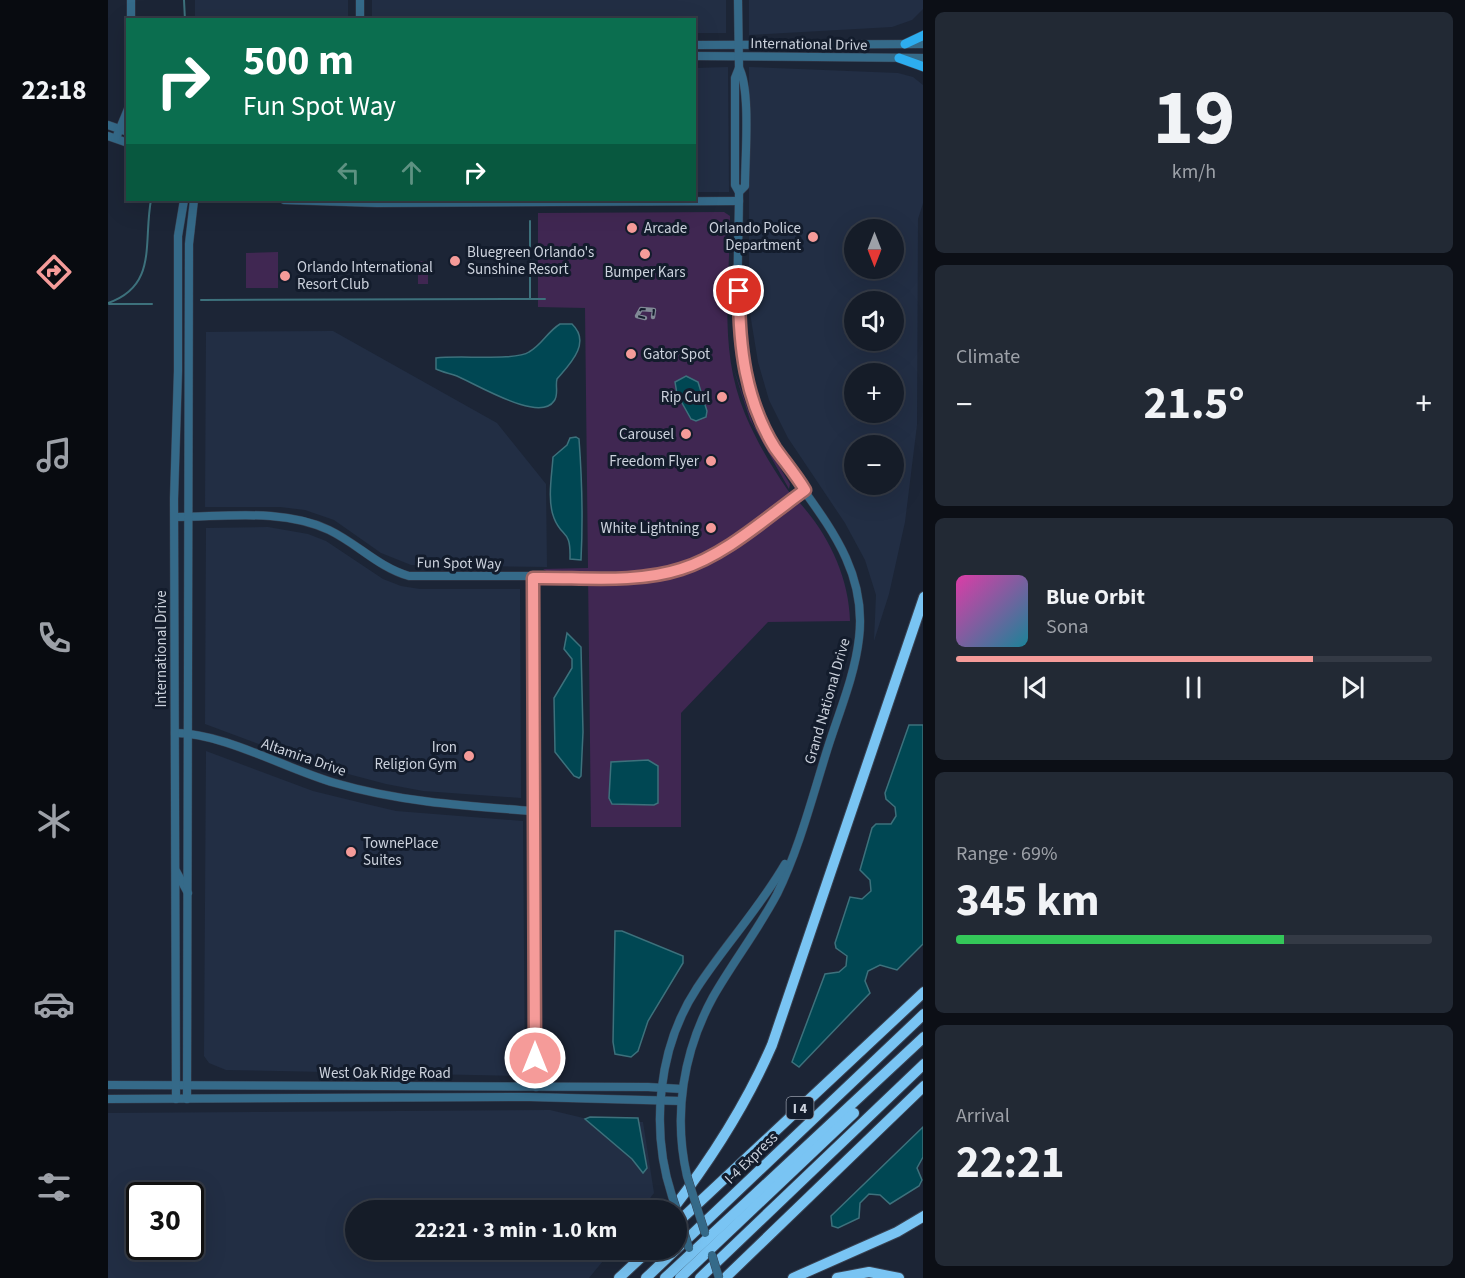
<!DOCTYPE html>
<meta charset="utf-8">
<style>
:root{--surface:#151c28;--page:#222934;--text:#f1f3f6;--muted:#9da1a8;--line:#343a45;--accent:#f59b99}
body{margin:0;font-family:"Source Sans 3",sans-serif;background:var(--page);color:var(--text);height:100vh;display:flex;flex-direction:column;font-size:22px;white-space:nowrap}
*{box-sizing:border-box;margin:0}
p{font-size:20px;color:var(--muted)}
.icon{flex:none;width:33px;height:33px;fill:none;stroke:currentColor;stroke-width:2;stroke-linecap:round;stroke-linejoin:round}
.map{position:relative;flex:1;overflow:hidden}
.details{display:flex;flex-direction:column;gap:12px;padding:12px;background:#0c0f16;width:542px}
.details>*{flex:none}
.guide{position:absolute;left:18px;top:18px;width:570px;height:183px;border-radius:0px;box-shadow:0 6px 24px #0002,0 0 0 2px var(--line);background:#0b6e4f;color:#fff;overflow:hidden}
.needle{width:39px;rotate:180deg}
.tools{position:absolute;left:736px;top:219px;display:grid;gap:12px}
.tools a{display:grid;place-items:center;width:60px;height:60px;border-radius:50%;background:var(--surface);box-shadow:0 6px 24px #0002,0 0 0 2px var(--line);font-size:30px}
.speed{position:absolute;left:18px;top:1182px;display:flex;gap:12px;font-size:30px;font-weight:700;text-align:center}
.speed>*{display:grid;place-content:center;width:78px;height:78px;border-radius:50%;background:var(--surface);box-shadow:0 6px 24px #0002,0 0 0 2px var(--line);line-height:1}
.speed .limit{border:3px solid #111;border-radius:9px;background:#fff;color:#111}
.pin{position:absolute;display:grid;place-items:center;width:51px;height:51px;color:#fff;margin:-26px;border:3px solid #fff;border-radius:50%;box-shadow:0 2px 6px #0007}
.me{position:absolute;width:66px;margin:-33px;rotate:0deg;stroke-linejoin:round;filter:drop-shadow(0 0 4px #0008)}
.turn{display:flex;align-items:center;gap:21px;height:126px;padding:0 18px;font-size:27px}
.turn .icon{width:78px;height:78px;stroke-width:2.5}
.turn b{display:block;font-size:42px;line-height:51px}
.lanes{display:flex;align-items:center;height:57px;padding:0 18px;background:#0003;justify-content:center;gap:30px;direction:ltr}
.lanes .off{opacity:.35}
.big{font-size:45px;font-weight:700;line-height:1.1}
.details .widget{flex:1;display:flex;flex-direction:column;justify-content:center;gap:9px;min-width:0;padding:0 21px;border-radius:9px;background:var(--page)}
.details .dial{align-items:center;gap:0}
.dial b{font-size:78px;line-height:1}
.song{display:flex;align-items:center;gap:18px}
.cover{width:72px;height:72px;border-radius:9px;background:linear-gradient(135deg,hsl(320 70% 55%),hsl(190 70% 35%))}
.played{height:6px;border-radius:3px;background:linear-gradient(90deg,var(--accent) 75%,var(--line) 75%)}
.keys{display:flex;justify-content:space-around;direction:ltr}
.heat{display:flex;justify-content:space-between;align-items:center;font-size:33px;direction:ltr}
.charge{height:9px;border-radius:4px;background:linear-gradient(90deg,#34c759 69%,var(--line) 0)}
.trip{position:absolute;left:237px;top:1200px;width:342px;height:60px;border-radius:30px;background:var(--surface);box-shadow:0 6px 24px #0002,0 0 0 2px var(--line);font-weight:700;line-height:60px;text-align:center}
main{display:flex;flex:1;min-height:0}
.dock{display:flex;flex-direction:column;width:108px;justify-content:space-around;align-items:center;background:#080b10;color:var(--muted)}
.dock .icon{width:42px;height:42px}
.dock .selected{color:var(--accent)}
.dock b{font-size:27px;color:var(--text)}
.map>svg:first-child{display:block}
.built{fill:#222e44;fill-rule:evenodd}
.green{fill:#402752}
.water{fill:#004753;stroke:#3d717c;stroke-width:1.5}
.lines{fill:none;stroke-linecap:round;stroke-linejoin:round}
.stream{stroke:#3d717c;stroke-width:2}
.minor-casing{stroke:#384151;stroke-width:9}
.major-casing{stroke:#384151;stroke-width:10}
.highway-casing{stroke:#384151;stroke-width:12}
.minor{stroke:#356a89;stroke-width:8}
.major{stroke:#2dadef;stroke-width:9}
.highway{stroke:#79c4f3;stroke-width:10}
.rail-casing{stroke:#818996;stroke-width:4.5}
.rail{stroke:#131c2c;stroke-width:2;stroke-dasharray:7;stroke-linecap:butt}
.minor-bridge-casing{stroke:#384151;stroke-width:9;stroke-linecap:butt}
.minor-bridge{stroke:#356a89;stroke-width:8}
.route-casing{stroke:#9f6563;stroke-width:15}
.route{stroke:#f59b99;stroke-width:10}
.poi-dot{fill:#f59b99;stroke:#131c2c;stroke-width:2}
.labels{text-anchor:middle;stroke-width:6;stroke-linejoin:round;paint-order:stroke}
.shield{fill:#131c2c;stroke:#949ba8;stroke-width:1.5}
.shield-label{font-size:14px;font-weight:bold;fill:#ccd2dd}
.street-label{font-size:15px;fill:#ccd2dd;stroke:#131c2c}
.poi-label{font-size:15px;fill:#ccd2dd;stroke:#131c2c;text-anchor:end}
</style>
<main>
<nav class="dock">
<b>22:18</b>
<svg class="icon selected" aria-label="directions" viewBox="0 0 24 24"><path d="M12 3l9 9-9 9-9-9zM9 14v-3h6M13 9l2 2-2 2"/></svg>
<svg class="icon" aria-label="music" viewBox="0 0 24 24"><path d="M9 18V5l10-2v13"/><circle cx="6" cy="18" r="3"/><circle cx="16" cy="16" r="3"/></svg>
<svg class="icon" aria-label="phone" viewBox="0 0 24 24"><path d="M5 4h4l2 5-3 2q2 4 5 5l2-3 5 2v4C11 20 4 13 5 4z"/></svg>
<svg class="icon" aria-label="climate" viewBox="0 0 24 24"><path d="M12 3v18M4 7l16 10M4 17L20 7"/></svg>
<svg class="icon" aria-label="car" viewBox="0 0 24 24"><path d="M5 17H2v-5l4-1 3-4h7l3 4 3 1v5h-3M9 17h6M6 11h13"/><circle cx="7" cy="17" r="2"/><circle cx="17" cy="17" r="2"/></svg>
<svg class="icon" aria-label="filters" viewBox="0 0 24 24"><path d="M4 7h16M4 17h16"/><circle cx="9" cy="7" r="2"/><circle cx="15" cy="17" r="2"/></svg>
</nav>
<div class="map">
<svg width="816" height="1278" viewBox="0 0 816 1278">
<rect width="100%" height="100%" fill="#1c2536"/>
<g class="built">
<rect x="87" y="0" width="153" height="19"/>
<polygon points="264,0 618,0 618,33 587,33 586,20 264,19"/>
<polygon points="641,0 815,0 816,8 804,20 784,27 641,35"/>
<polygon points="620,67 621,192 587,192 587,68"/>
<path d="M641 67 790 73 805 77 815 85 816 200 810 219 809 425 797 522 781 594 766 641 768 595 757 560 737 523 680 438 661 400 650 362 641 307ZM747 230H786V268H747ZM747 302H786V340H747ZM747 374H786V412H747ZM747 446H786V484H747Z"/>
<polygon points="225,331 389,423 438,484 439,567 303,565 273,553 226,520 197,510 172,507 97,507 98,332"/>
<polygon points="160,527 200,534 218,541 275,579 293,586 312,589 412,589 413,798 315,791 278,784 210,766 97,724 98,528"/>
<polygon points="98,751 205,791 254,803 288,811 415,821 417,1076 118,1070 101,1063 96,1056"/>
<path d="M442 1110 488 1121 535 1122 546 1193 533 1210H248V1250H504L481 1278H0V1113ZM32 1196H82V1246H32Z"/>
</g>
<g class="green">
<path d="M616 212 622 216C622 284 610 349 637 414 648 440 663 466 679 489 683 495 692 502 697 509 723 540 741 580 742 621L660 622 573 713V827H483L480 572H440L435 569 480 568 477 308 430 307V213Z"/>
<polygon points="170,252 170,288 138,288 138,253"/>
<rect x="310" y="261" width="10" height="23"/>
<polygon points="625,367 645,424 682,484 681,489 642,420"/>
</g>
<g class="water">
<path d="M452 324H464C484 343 461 365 449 379 447 386 451 395 446 401 431 424 364 381 346 375 340 373 334 372 328 369V358C350 355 408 361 421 352 434 345 439 332 452 324Z"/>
<polygon points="578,376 590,382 599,411 598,417 588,421 583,419 569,394 567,382"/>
<path d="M468 437 471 439C474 479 475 520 473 560L462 559C463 528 454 539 446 518 439 501 444 474 445 457L459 445 462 438Z"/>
<polygon points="459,633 473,647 475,732 473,776 471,778 466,776 447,752 446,698 464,668 464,659 456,649"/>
<polygon points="801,725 815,725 815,944 789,970 772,965 760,971 757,981 762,993 691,1067 684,1062 717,974 731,972 738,966 739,956 728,948 727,943 742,897 754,899 763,891 762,880 752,870 764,828 768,824 783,824 788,816 787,807 778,799 777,793"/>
<polygon points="540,760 550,766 550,803 546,805 504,804 501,798 503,762"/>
<polygon points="507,931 514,931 575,956 575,963 540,1021 530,1051 523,1057 507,1054 505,1042"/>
<polygon points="482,1117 530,1118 539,1168 535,1173 524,1159 477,1119"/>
<polygon points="815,1127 815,1157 809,1168 814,1180 811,1186 782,1204 772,1195 761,1194 752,1203 751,1218 730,1228 724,1226 723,1216"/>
</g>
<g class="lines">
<g class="stream">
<polyline points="76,0 77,20"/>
<polyline points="422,299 422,221"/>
<polyline points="93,300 437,299"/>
<path d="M0 303C50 286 35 242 43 200"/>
<polyline points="1,304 44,304"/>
</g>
<g class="minor-casing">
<g id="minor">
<polyline points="23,0 23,20"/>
<polyline points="252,0 252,20"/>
<polyline points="586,45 816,44"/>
<polyline points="586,56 816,58"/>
<path d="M631 68C643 90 637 158 637 186L631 192"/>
<polyline points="0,125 20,132"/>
<polyline points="0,136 20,143"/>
<polyline points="8,138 20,109"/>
<polyline points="176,200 269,203 631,201"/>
<path d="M67 517C117 517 174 508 221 530 250 544 270 567 301 576H541C602 567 648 525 697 490"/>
<polyline points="425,578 428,1087"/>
<path d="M67 733C116 733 178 769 227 783 292 802 358 806 425 811"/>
<polyline points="68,871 80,893"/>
<polyline points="0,1085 540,1087 574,1089"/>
<polyline points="0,1099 422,1097 573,1101"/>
<polyline points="68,1099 66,499 70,371 70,236 76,200"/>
<polyline points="79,1099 81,244 86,200"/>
<path d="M579 1176C565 1115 575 1052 605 997 625 962 650 930 669 894 692 847 705 794 721 744 732 710 747 674 751 638 763 540 673 486 645 402 623 336 631 261 631 192L627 185V78L631 68 630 0"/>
<path d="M564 1196C542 1129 550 1047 589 988 617 945 651 909 677 864"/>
</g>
</g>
<g class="major-casing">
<g id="major">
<polyline points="797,44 816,35"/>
<polyline points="791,58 816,67"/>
</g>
</g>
<g class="highway-casing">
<g id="highway">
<path d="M564 1210C604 1158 638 1105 664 1045L816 597"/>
<polyline points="568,1224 816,992"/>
<polyline points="511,1278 541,1250"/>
<polyline points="538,1278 816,1014"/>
<polyline points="557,1278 816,1037"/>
<polyline points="572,1278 746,1113"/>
<polyline points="592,1278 816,1064"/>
<polyline points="617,1278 816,1086"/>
<polyline points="685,1278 789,1232 816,1216"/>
<polyline points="729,1278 761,1272 791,1278"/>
</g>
</g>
<use href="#minor" class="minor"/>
<use href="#major" class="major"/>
<use href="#highway" class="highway"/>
<g class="rail-casing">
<polyline id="rail" points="537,318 529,316 533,309 546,310 545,317"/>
</g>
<use href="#rail" class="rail"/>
<g class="minor-bridge-casing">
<g id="minor-bridge">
<polyline points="579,1176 597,1233"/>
<polyline points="564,1196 581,1248"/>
<polyline points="604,1255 611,1278"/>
</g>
</g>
<use href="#minor-bridge" class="minor-bridge"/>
</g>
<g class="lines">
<g class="route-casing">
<path id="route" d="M427 1058 425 578C472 577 527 584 573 569 618 555 659 517 697 490 688 475 677 462 667 448 637 400 631 346 631 291"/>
</g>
<use href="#route" class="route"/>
</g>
<g class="poi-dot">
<circle cx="524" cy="228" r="6"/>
<circle cx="705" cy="237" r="6"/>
<circle cx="537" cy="254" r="6"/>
<circle cx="347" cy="261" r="6"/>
<circle cx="177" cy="276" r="6"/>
<circle cx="523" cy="354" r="6"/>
<circle cx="614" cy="397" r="6"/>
<circle cx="578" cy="434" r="6"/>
<circle cx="603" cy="461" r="6"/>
<circle cx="603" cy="528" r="6"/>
<circle cx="361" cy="756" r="6"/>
<circle cx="243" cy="852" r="6"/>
</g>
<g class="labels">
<rect class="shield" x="678.5" y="1097" width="27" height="22" rx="4.5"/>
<g class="shield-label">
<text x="692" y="1113">I 4</text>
</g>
<g class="street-label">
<text transform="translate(701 44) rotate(1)" y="5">International Drive</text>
<text transform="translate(351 563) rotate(1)" y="5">Fun Spot Way</text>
<text transform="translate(53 649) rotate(-90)" y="5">International Drive</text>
<text transform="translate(719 701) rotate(-74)" y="5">Grand National Drive</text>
<text transform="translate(196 757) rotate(19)" y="5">Altamira Drive</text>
<text x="277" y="1078">West Oak Ridge Road</text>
<text transform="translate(643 1158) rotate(-44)" y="5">I-4 Express</text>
</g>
<g class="poi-label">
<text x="536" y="233" text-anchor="start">Arcade</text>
<text x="693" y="233">Orlando Police<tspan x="693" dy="17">Department</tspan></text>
<text x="359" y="257" text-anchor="start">Bluegreen Orlando's<tspan x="359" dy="17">Sunshine Resort</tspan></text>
<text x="189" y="272" text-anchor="start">Orlando International<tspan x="189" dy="17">Resort Club</tspan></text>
<text x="537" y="277" text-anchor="middle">Bumper Kars</text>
<text x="535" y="359" text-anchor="start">Gator Spot</text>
<text x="602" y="402">Rip Curl</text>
<text x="566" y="439">Carousel</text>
<text x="591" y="466">Freedom Flyer</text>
<text x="591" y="533">White Lightning</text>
<text x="349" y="752">Iron<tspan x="349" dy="17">Religion Gym</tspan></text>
<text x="255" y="848" text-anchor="start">TownePlace<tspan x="255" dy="17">Suites</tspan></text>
</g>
</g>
</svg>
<div class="tools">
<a><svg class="needle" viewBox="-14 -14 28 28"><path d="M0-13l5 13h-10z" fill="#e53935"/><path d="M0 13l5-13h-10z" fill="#9da1a8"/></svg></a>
<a><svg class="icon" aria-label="sound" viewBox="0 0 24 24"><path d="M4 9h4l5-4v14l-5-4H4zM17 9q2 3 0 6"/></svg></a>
<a>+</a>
<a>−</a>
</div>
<div class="speed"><div class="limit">30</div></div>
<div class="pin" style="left:631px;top:291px;background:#d93025"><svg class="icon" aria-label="arrive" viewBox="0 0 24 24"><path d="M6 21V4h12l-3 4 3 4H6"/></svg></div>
<svg class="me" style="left:427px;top:1058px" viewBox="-20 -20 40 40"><circle r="17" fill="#f59b99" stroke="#fff" stroke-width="3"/><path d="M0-11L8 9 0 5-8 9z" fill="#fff"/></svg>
<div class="trip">22:21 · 3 min · 1.0 km</div>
<div class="guide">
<div class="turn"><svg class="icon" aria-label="right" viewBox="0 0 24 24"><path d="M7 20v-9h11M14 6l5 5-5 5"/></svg><div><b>500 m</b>Fun Spot Way</div></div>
<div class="lanes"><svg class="icon off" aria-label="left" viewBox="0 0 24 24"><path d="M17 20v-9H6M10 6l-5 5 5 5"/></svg><svg class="icon off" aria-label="ahead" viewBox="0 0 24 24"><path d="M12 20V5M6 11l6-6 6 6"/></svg><svg class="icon" aria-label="right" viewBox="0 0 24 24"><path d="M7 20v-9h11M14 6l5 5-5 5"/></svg></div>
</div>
</div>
<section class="details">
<div class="widget dial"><b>19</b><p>km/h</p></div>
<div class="widget"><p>Climate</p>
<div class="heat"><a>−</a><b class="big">21.5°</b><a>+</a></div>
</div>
<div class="widget">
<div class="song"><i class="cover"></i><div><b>Blue Orbit</b><p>Sona</p></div></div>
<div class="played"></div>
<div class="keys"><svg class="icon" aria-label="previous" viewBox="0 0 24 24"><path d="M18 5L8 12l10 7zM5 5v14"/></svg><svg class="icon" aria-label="pause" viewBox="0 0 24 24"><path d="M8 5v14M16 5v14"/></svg><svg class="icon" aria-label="next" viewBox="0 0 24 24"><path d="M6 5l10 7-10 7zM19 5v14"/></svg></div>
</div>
<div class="widget"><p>Range · 69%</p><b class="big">345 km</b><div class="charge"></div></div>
<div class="widget"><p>Arrival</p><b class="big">22:21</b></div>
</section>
</main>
